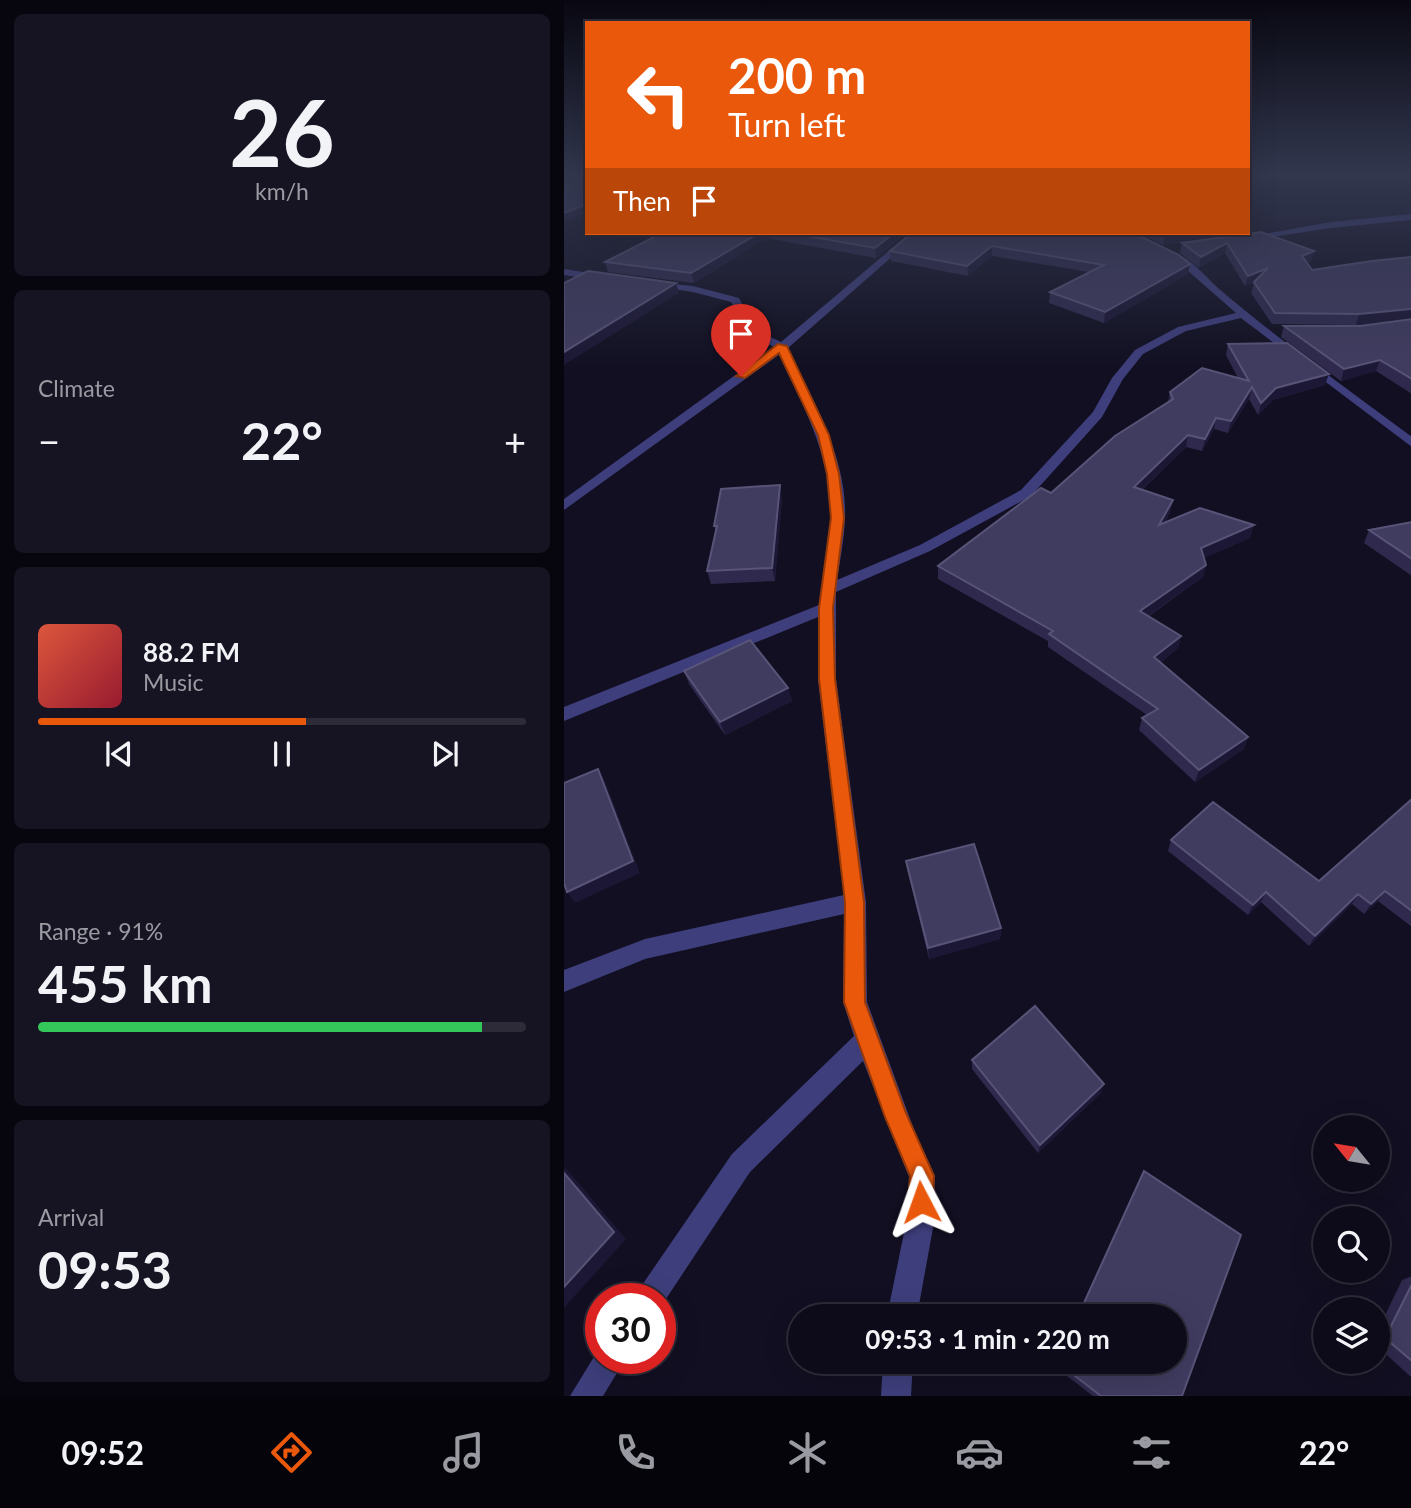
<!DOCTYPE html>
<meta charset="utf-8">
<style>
:root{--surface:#0d0b19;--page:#161422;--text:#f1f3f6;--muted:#9a9ba2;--line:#2d2b38;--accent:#ea580c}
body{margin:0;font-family:Lato,sans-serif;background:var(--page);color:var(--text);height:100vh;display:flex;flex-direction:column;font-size:26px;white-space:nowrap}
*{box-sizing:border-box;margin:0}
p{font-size:23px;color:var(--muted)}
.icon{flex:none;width:38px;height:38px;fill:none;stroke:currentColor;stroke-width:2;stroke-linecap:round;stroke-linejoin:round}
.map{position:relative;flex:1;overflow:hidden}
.sheet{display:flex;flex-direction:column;gap:14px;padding:14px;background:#07060e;width:564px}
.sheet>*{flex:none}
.banner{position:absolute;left:21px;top:21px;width:665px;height:214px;border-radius:0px;box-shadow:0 7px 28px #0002,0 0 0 2px var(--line);background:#ea580c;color:#fff;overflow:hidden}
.needle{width:46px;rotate:300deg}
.fabs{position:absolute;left:749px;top:1115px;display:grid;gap:14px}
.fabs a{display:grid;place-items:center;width:77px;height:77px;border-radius:50%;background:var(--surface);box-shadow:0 7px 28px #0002,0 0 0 2px var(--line);font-size:35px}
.speed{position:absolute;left:21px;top:1283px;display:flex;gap:14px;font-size:35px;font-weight:700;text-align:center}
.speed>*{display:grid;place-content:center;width:91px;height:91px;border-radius:50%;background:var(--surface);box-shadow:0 7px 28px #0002,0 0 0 2px var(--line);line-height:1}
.speed .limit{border:10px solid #d22;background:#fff;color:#111}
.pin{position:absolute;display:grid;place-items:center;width:60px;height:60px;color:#fff;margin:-72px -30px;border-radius:50% 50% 50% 0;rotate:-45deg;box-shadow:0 0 7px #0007}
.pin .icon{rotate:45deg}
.me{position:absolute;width:77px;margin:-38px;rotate:356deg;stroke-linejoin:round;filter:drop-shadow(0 0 5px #0008)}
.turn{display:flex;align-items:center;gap:24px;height:147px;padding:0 28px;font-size:32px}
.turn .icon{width:91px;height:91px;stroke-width:2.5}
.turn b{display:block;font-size:49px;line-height:60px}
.then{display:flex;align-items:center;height:66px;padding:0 28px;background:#0003;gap:14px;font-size:26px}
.big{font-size:52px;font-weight:700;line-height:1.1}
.sheet .widget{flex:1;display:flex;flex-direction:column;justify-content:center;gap:10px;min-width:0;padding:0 24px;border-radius:10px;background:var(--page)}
.sheet .dial{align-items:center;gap:0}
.dial b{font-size:91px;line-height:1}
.song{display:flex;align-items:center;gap:21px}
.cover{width:84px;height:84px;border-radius:10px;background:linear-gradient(135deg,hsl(10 70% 55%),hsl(350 70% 35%))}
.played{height:7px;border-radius:4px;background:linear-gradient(90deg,var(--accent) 55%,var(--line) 55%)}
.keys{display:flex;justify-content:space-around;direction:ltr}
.heat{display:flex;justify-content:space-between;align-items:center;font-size:38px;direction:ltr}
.charge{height:10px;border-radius:5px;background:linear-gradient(90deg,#34c759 91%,var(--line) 0)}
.trip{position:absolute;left:224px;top:1304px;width:399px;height:70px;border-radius:35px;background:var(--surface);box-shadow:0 7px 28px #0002,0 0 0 2px var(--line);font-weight:700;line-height:70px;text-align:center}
.tabs{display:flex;height:112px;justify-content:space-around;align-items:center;background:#05040a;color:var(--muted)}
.tabs .icon{width:49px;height:49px}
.tabs .on{color:var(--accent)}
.tabs b{font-size:32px;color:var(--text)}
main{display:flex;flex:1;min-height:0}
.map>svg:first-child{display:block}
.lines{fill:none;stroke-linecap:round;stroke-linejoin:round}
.minor{fill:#3e3e7c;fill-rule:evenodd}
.wall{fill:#2f2a4d}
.shaded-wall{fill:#1b1734}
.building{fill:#403c60;stroke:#585478;stroke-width:2}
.route{fill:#ea580c;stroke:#983908;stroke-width:2}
</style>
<main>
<section class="sheet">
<div class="widget dial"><b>26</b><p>km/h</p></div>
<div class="widget"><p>Climate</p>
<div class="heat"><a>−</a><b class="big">22°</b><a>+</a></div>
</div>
<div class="widget">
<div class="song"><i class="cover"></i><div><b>88.2 FM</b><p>Music</p></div></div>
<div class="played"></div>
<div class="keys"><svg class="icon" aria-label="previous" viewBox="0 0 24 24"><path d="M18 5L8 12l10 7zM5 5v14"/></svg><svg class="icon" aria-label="pause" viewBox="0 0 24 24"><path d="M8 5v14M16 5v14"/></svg><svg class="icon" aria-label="next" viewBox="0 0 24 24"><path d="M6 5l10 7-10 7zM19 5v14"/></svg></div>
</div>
<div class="widget"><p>Range · 91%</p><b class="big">455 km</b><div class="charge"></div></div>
<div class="widget"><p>Arrival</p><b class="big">09:53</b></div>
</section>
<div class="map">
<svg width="848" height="1396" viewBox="0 0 848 1396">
<rect width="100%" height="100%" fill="#110f21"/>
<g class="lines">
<g class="minor">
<polygon points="848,214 848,220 767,228 682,241 678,238 767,222"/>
<path d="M346 233H355L224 348C249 401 284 459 281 520 280 540 276 560 273 580L356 545 457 490 529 412 548 378 571 350 614 327 672 313 615 263 602 256V252C621 251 641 276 654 288 716 341 782 388 848 437V447L677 318 622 331 579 354 559 379 538 417 467 496 366 551 272 592V679L302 902 303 1002 352 1135 371 1176 369 1228 353 1316H323L341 1228 345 1177 299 1061 186 1172 96 1308V1298H72L76 1288 168 1154 290 1036 279 1002 280 914 81 959 0 992V970L81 939 280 895 254 679V617L0 721V707L255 605C259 577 266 547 267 519 269 460 239 406 216 354L0 510V499L210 347 186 335 167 302 129 292 88 286V282L129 286 175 298 194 331 217 342Z"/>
<polygon points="0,269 39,275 44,278 39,281 0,275"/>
<polygon points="36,1347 37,1358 62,1358 39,1396 6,1396"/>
<polygon points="319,1362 349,1362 347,1396 317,1396"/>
</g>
</g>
<g class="wall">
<polygon points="752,174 785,174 755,177"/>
<polygon points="697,232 750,251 747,261 743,263 748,270 848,257 848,394 812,371 777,381 717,337 720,326 796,326 846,319 792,325 708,324 687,293 690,283 681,286 661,253 635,268 616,253 618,243"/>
<polygon points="98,233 342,233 312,258 207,239 198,241 130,283 44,272 41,262"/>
<polygon points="348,233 674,233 674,234 599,245 580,236 566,235 624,274 540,323 485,303 486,292 525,272 428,256 404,276 327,261 326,251"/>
<polygon points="664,344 761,385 709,400 694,415 685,399 664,433 650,429 638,451 622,447 578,490 609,500 606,512 601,523 686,538 640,558 642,565 639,577 585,616 617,636 614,648 596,663 684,737 680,749 631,782 575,730 578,718 583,715 484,647 484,641 374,579 374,566 487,493 604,402 606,392 674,378 662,355"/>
<polygon points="218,498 211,581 147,584 143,571 152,532 150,526"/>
<polygon points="848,522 848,576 800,543 805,530"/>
<polygon points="120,671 224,688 228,701 161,735 125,684"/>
<polygon points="848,799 848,927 814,901 800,914 788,904 745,946 697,902 684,915 604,851 607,840 755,881"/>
<polygon points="342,861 437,928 436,939 365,959 344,873"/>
<polygon points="408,1060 537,1093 474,1153 408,1069"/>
<polygon points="580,1171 677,1235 618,1396 529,1396 490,1366 492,1362 611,1362 611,1316 513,1316"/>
<polygon points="848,1276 848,1378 814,1347 814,1330 838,1280"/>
</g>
<g class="shaded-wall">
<polygon points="23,204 23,213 0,222 0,213"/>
<polygon points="195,233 206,233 207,239 198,241 130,283 127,273"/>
<polygon points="330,233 342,233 312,258 311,248"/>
<polygon points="620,233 674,233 674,234 599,245 601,236"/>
<polygon points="663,243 661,253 635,268 637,257"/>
<polygon points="428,246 428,256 404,276 403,266"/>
<polygon points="750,251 747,261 735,266 738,256"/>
<polygon points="626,264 624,274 540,323 541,312"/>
<polygon points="704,268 701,279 681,286 684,276"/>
<polygon points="112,283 115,293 0,365 0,352"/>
<polygon points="848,309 848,319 792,325 795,314"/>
<polygon points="816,360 812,371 777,381 780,369"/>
<polygon points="765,374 761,385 709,400 694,415 697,403 712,388"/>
<polygon points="688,387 685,399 664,433 667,421"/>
<polygon points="652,418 650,429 638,451 641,439"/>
<polygon points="624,435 622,447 568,499 570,487"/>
<polygon points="216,485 218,498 211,581 208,568"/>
<polygon points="609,500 606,512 593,537 595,525"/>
<polygon points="690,525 686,538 634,561 637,548"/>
<polygon points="642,565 639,577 574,623 576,611"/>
<polygon points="617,636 614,648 587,670 590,657"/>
<polygon points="224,688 228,701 161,735 156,722"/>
<polygon points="684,737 680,749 631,782 635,770"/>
<polygon points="34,769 41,781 76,873 11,903 3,892"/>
<polygon points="821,891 814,901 800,914 807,904"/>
<polygon points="702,892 697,902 684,915 689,905"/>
<polygon points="794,894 788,904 745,946 751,936"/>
<polygon points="437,928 436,939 365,959 364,948"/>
<polygon points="540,1084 537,1093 474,1153 476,1145"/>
<polygon points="0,1166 62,1239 0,1308"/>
</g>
<g class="building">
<polygon points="0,174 23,174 23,204 0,213"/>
<polygon points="697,232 750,251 738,256 748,270 808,261 848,257 848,309 795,314 711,313 690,282 704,268 684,276 663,243 637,257 618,243"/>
<polygon points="98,233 195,233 127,273 41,262"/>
<polygon points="226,233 330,233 311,248"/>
<polygon points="348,233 546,233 578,237 615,255 626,264 541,312 486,292 540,265 428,246 403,266 326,251"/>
<polygon points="594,233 620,233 601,236"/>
<polygon points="24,271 112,283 0,352 0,283"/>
<polygon points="848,319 848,379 816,360 780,369 720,326 796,326"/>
<polygon points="723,343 765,374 712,388 697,403 688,387 667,421 652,418 641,439 624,435 570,487 609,500 595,525 636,508 690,525 637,548 642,565 576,611 617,636 590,657 684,737 635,770 578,718 594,709 485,634 489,631 374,566 477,488 487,493 551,436 609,399 606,392 638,368 685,381 664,344"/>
<polygon points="216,485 208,568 143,571 153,526 150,526 157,489"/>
<polygon points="848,522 848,559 805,530"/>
<polygon points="186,640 224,688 156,722 120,671"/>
<polygon points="34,769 69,861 3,892 0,883 0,783"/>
<polygon points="848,799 848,911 821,891 807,904 794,894 751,936 702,892 689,905 607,840 649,802 755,881"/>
<polygon points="410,844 437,928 364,948 342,861"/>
<polygon points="471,1006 540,1084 476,1145 408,1060"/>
<polygon points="580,1171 677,1235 618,1396 537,1396 493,1362 611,1362 611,1316 514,1316"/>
<polygon points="0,1173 50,1232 0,1287"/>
<polygon points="848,1284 848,1361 821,1338"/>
</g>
<linearGradient id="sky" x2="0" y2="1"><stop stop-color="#090812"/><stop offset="0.47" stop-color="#32374e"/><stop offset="1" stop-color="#32374e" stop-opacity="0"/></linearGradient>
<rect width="848" height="370" fill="url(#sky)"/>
<polygon class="route" points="214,344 223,346 265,435 275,474 280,518 269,608 271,679 300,902 301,1002 342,1113 370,1176 369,1202 365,1211 357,1214 348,1211 344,1202 346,1176 321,1117 280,1002 281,902 255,679 255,608 267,518 263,474 254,435 215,353 181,378 172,376"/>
</svg>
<div class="fabs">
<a><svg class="needle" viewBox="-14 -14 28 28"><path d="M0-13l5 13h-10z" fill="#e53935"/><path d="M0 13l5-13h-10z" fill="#9a9ba2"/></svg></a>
<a><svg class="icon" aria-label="search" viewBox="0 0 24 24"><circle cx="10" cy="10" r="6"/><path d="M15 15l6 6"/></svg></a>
<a><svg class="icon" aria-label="layers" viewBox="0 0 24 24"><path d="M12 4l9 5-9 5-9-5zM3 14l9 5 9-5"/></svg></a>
</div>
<div class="speed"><div class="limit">30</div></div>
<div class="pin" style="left:177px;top:376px;background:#d93025"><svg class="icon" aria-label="arrive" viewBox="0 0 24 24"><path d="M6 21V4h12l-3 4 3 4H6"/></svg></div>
<svg class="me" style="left:357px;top:1202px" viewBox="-20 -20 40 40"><path d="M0-17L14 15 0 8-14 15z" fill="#ea580c" stroke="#fff" stroke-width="4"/></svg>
<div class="trip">09:53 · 1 min · 220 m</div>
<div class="banner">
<div class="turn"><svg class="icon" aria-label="left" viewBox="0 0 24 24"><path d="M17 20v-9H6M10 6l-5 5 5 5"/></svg><div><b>200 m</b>Turn left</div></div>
<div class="then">Then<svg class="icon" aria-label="arrive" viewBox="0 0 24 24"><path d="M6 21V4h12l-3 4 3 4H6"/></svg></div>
</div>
</div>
</main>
<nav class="tabs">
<b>09:52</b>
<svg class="icon on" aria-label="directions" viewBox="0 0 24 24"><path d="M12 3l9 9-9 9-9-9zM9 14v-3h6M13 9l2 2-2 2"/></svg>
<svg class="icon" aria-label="music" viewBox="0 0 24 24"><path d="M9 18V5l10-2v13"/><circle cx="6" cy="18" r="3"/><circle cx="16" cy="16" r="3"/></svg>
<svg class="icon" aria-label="phone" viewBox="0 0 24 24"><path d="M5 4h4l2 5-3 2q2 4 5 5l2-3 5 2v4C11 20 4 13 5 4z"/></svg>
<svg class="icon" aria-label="climate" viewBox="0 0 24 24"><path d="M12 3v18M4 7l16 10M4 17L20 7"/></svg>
<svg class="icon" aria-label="car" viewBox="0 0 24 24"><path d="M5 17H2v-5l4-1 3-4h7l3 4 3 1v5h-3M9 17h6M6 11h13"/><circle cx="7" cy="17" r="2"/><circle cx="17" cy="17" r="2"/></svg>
<svg class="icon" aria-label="filters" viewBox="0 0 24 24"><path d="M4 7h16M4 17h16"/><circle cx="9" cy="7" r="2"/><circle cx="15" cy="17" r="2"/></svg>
<b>22°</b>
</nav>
